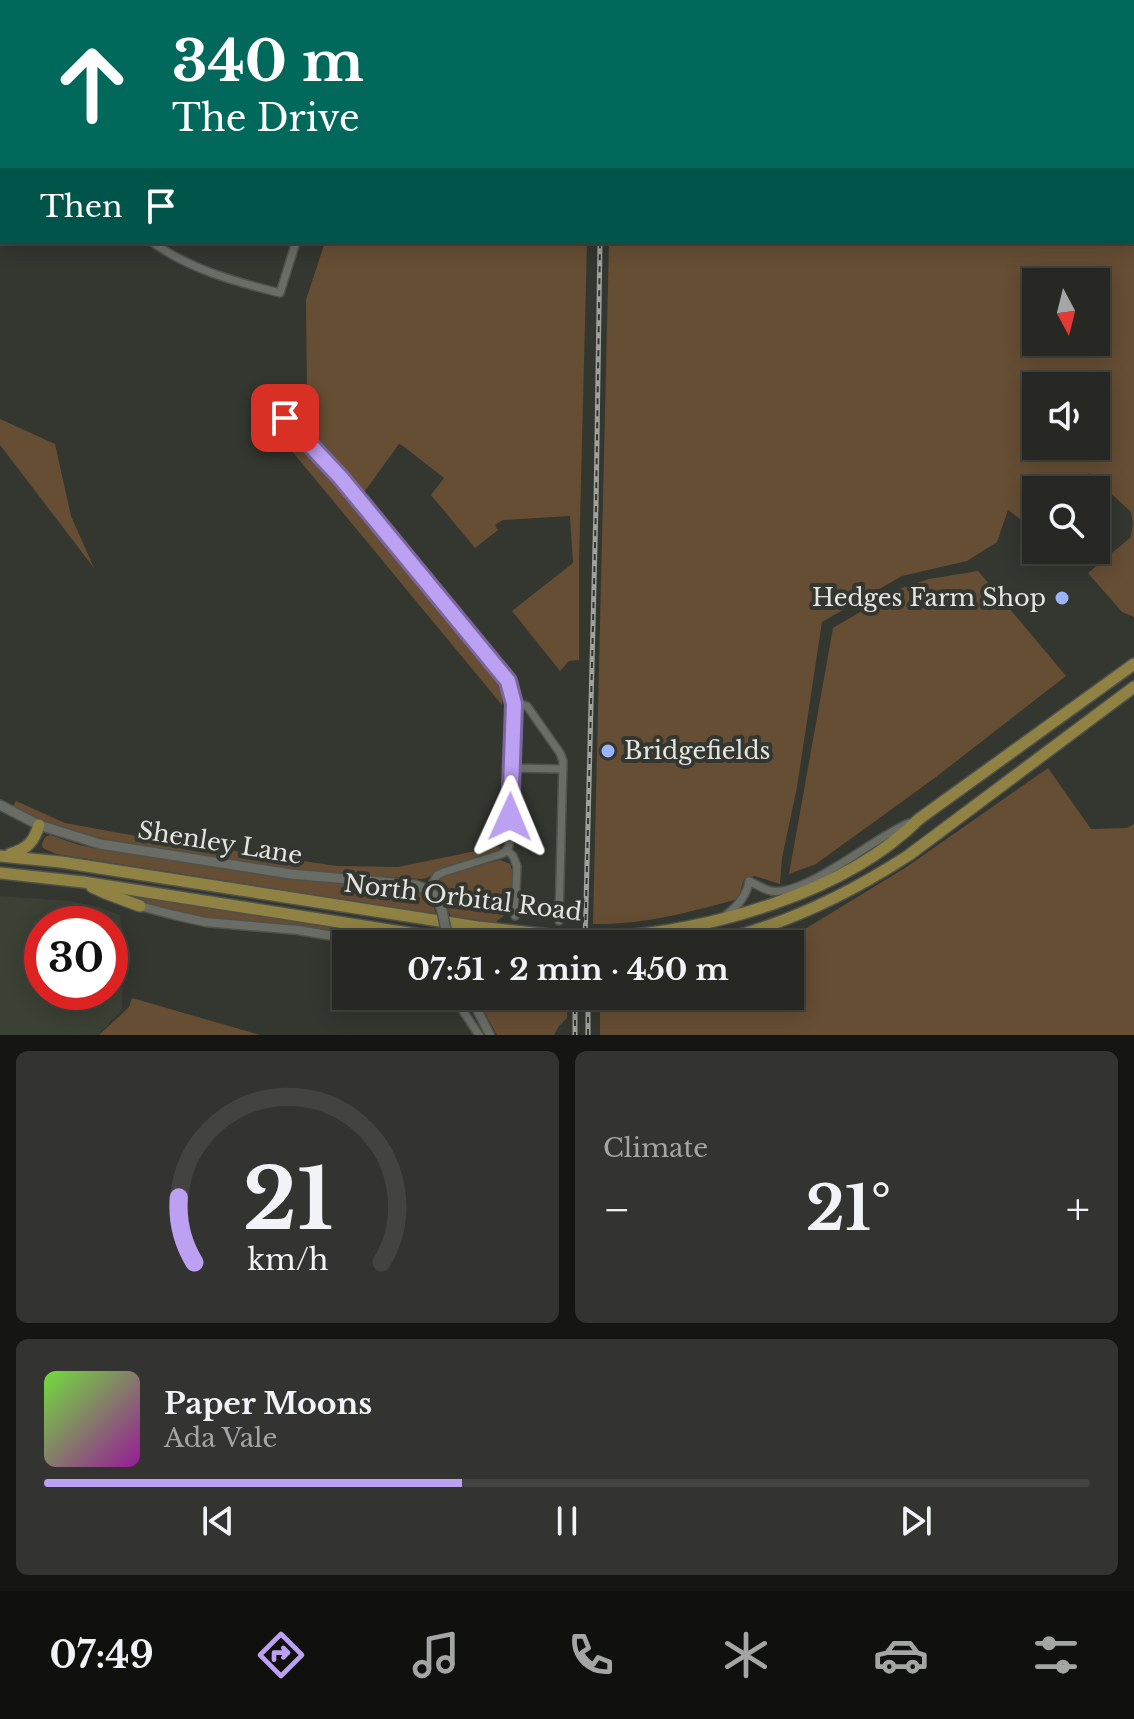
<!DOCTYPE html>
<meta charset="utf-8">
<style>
:root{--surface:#272824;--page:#333431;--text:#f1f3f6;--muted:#a4a6a6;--line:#434441;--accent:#bca0f2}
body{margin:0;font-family:"Libre Baskerville",serif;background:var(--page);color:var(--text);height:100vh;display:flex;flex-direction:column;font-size:30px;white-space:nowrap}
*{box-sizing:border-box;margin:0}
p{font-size:26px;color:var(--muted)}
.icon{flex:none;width:44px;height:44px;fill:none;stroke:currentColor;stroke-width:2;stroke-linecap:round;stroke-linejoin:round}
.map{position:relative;height:1035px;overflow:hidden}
.drawer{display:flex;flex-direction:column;gap:16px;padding:16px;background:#151614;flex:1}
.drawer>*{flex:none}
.hud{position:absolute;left:0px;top:0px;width:1134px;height:244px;box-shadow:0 4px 20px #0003,0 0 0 2px var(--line);background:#00695c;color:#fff;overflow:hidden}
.needle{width:52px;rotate:173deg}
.tools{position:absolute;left:1022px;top:268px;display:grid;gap:16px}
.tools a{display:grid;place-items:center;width:88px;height:88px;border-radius:0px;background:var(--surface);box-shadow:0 4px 20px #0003,0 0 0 2px var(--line);font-size:40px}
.speed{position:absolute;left:24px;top:906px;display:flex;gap:16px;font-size:40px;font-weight:700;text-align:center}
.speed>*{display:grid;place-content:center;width:104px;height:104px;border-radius:50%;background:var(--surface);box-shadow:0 4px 20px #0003,0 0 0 2px var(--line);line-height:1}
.speed .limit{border:12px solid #d22;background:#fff;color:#111}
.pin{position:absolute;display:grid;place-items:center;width:68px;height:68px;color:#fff;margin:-34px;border-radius:16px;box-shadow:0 4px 12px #0006}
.me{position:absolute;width:88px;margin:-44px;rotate:1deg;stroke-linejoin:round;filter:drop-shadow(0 0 6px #0008)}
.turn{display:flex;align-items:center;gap:28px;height:168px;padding:0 40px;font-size:36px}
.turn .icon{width:104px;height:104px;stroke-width:2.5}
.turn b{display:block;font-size:56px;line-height:68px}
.then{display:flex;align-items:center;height:76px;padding:0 40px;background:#0003;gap:16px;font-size:30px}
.big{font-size:60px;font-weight:700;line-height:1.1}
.drawer .card{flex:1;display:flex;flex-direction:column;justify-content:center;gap:12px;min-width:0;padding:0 28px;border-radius:12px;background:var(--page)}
.drawer .dial{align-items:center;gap:0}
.dial svg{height:208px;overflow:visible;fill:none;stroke:var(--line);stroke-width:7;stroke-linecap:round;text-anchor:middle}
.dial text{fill:var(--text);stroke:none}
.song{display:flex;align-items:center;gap:24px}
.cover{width:96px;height:96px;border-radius:12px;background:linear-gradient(135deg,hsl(100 70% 55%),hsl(300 70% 35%))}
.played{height:8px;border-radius:4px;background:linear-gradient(90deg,var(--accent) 40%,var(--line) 40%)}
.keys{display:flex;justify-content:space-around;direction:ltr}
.heat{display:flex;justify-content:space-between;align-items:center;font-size:44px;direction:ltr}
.drawer .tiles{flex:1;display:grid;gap:16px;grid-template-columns:1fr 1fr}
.card:last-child{grid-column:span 2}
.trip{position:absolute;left:332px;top:930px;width:472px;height:80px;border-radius:0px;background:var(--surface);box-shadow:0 4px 20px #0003,0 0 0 2px var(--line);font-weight:700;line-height:80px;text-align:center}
.dock{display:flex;height:128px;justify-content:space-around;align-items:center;background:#10100e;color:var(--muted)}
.dock .icon{width:56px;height:56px}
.dock .active{color:var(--accent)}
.dock b{font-size:36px;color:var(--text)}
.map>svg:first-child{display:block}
.built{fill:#3c4135;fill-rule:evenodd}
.green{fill:#664e34;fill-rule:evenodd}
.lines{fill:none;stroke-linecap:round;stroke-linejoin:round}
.minor-casing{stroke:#4f524c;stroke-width:10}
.tertiary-casing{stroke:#4f524c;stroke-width:11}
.secondary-casing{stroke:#4f524c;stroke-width:12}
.trunk-casing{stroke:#4f524c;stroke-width:14}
.minor{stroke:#6a6d66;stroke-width:7}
.tertiary{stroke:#6a6d66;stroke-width:8}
.secondary{stroke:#6a6d66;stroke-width:9}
.trunk{stroke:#908243;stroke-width:11}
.rail-casing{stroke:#9fa19c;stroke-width:5}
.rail{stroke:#343630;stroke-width:2;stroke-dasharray:6;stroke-linecap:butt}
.secondary-bridge-casing{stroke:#4f524c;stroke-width:12;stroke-linecap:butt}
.trunk-bridge-casing{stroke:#4f524c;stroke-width:14;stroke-linecap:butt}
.secondary-bridge{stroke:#6a6d66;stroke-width:9}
.trunk-bridge{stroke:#908243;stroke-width:11}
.route-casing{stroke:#7a689d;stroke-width:20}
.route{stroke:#bca0f2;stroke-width:14}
.poi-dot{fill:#9bb5fd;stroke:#343630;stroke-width:3}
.labels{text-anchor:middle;stroke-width:8;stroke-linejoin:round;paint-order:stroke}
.poi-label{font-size:24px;fill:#e4e5e1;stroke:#343630;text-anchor:end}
.street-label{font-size:24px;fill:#e4e5e1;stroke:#343630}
</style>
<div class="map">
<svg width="1134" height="1035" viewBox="0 0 1134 1035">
<rect width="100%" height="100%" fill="#343630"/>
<path class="built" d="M0 896 70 901 99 907 120 915 124 944 122 1010 98 1035H0ZM42 924H110V992H42Z"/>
<g class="green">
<path d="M612 0H1134V617L1122 612 1088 573 1131 537 1133 523 1131 512 1089 473 1081 490H1036V531L1008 510 997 542 967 561 902 576 822 622 797 787 782 858 780 884 755 876 744 879 738 899C690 912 643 925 593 924L609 242H1132V2H612ZM1096 282V342H1036V282ZM1036 386H1096V446H1036Z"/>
<polygon points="325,242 587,242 579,562 579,660 569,661 560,671 512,611 573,563 570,516 503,520 495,525 498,530 475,548 431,495 444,478 403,446 399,444 362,495 291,419 309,413 307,391 306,300"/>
<polygon points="0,419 55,444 71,516 94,568 0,445"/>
<polygon points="295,435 349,492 419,577 415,581 442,613 446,610 504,681 502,705 286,444"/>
<polygon points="978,571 1066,676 936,777 816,864 789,874 833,628 899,589 929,579"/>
<polygon points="1048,768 1091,829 1127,828 1134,824 1134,1035 600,1035 600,996 790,996 790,944 741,944 805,929 905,868"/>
<polygon points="16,801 65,823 147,838 337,866 398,867 500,846 499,851 447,866 427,878 421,879 299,871 143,848 76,832 52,825 13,806"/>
<path d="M50 835 79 845 98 849 266 874 418 891C429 897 433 902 436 914L56 854 43 848 42 844 45 837Z"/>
<polygon points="500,860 510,864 512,870 512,896 508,897 506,903 506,914 498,920 496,925 451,918 440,885 440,878 443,875"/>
<polygon points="135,896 433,944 396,944 385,940 325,930 227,922 194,917 134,901"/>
<polygon points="476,996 568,996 567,1018 559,1026 554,1035 497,1035"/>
<polygon points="132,998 260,1035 99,1035 129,1007"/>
</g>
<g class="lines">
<g class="minor-casing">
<g id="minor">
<polyline points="370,2 370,0"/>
<polyline points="0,47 2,48"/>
<path d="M152 242C189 269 236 282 280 293L296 242"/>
<polyline points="285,418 341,478 503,675 510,685 514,704 509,846 505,852 501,854 444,872 437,875 429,890"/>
<polyline points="514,704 520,704 527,706 560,753 563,761 559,921"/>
<polyline points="511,768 563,769"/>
<polyline points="507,850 513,856 517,866 515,916"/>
<path d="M726 915C738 906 747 896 749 881 756 884 764 890 771 891 805 897 876 836 909 823"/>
<polyline points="453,996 479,1035"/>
</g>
</g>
<g class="tertiary-casing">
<g id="tertiary">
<polyline points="140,906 174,915 205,922 298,930 380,944"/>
<polyline points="470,996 490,1035"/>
</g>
</g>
<g class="secondary-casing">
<path id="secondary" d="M0 805 39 825 100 844 291 874 415 885C430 890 438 895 442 911"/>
</g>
<g class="trunk-casing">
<g id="trunk">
<path d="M10 854C27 849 34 842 39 825"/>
<polyline points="0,856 61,862 478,927 561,936"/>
<polyline points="0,873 83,882 479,944"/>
<polyline points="92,887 105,893 140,906"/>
<path d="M611 937C712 930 845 893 919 819L1134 664"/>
<path d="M702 944C778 929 846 896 909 855L1134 687"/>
</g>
</g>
<use href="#minor" class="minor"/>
<use href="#tertiary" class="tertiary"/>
<use href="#secondary" class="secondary"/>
<use href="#trunk" class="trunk"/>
<g class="rail-casing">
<g id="rail">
<polyline points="598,2 598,0"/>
<polyline points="585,944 596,505 600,242"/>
<polyline points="575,996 575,1035"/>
<polyline points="588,1035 588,996"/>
</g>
</g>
<use href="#rail" class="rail"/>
<g class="secondary-bridge-casing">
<polyline id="secondary-bridge" points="442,911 449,944"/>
</g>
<g class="trunk-bridge-casing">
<polyline id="trunk-bridge" points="561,936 611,937"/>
</g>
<use href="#secondary-bridge" class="secondary-bridge"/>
<use href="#trunk-bridge" class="trunk-bridge"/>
</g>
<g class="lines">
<g class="route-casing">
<polyline id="route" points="285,418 341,478 508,681 514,704 510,817"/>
</g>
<use href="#route" class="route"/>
</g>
<g class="poi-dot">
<circle cx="1062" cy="598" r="8"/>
<circle cx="608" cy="751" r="8"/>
</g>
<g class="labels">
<g class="poi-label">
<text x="1046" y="606">Hedges Farm Shop</text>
<text x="624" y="759" text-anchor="start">Bridgefields</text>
</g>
<g class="street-label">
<text transform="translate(220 843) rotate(9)" y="8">Shenley Lane</text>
<text transform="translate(463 898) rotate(7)" y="8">North Orbital Road</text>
</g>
</g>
</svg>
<div class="tools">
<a><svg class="needle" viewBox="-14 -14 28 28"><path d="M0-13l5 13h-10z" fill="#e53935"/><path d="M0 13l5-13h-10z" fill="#a4a6a6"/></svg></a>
<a><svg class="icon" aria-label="sound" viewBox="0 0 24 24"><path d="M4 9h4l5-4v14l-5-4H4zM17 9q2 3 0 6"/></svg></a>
<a><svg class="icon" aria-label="search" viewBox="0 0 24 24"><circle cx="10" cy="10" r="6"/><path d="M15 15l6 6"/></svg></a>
</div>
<div class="speed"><div class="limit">30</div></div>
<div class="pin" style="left:285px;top:418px;background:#d93025"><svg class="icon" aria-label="arrive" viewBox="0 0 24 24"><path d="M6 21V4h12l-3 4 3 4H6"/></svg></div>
<svg class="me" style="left:510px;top:817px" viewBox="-20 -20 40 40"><path d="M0-17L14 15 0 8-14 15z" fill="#bca0f2" stroke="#fff" stroke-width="4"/></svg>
<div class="trip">07:51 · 2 min · 450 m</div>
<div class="hud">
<div class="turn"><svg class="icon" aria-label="ahead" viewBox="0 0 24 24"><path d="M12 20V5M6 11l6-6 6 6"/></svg><div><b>340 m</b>The Drive</div></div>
<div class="then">Then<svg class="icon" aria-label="arrive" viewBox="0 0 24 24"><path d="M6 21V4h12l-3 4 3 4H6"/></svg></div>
</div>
</div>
<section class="drawer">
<div class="tiles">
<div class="card dial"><svg viewBox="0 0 100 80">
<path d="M14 69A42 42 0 1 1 86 69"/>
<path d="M14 69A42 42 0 0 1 8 44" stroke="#bca0f2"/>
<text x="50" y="56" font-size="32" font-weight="700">21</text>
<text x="50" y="72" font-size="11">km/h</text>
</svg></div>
<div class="card"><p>Climate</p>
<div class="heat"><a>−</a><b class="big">21°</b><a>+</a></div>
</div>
<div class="card">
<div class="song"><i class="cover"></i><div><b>Paper Moons</b><p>Ada Vale</p></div></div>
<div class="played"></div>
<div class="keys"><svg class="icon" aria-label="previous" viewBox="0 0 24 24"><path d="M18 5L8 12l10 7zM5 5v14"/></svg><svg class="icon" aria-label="pause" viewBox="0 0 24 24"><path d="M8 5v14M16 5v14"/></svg><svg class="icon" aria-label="next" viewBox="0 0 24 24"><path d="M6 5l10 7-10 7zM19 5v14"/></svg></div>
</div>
</div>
</section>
<nav class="dock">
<b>07:49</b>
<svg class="icon active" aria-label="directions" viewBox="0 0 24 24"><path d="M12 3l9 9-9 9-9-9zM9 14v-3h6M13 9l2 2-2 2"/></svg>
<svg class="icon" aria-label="music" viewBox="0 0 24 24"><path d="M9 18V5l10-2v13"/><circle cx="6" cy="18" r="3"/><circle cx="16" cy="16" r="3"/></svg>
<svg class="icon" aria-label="phone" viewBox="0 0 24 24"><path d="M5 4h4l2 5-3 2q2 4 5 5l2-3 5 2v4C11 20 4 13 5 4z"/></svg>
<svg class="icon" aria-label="climate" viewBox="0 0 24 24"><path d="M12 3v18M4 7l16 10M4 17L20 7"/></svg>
<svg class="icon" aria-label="car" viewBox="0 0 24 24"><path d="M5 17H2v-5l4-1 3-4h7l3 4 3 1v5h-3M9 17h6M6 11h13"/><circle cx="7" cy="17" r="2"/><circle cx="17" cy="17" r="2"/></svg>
<svg class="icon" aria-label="filters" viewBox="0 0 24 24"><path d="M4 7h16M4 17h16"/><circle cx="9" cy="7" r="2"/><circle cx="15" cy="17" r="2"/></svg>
</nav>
